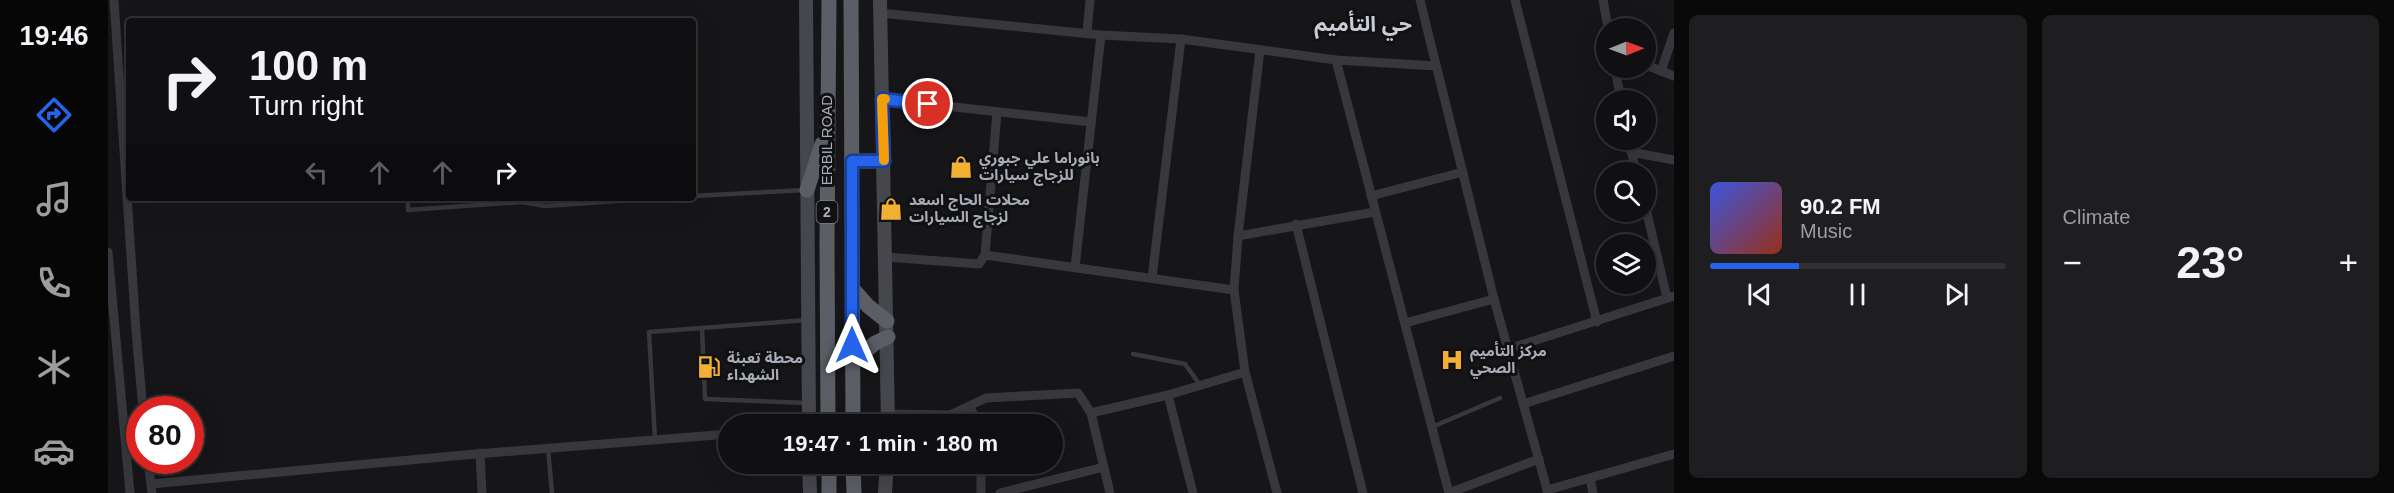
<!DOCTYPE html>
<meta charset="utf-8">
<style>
:root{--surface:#101012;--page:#1e1e20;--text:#f1f3f6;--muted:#9c9d9f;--line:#303032;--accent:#2563eb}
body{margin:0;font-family:Helvetica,"Noto Sans Arabic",sans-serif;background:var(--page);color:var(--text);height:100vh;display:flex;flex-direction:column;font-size:22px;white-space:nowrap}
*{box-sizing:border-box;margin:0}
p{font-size:20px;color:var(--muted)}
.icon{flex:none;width:33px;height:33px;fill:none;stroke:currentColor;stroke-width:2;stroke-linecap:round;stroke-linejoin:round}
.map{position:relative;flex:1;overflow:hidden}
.sheet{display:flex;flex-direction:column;gap:15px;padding:15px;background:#09090a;width:720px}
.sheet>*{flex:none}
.banner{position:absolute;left:18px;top:18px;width:570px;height:183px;border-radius:6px;box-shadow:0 6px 24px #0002,0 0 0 2px var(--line);background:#101012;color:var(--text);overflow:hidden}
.needle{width:39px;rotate:89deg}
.tools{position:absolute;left:1488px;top:18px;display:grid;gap:12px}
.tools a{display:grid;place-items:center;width:60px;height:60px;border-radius:50%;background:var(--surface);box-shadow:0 6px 24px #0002,0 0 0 2px var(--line);font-size:30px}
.speed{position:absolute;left:18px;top:396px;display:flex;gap:12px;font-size:30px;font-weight:700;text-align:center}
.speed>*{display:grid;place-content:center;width:78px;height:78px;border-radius:50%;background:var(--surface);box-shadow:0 6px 24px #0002,0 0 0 2px var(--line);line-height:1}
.speed .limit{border:9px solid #d22;background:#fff;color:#111}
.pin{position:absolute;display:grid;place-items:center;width:51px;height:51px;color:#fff;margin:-26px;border:3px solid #fff;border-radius:50%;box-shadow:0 2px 6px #0007}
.me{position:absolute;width:66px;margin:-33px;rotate:0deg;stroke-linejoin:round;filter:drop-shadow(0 0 4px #0008)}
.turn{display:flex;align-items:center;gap:21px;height:126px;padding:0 24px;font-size:27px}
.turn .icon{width:78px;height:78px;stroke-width:2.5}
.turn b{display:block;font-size:42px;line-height:51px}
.lanes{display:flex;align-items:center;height:57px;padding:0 24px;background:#0003;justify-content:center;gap:30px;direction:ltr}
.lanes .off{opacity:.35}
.big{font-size:45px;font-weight:700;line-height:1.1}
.sheet .card{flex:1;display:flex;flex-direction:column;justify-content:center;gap:9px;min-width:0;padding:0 21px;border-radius:9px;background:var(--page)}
.song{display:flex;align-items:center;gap:18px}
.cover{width:72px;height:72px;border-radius:9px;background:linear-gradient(135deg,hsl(230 70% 55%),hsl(10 70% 35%))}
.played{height:6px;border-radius:3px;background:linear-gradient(90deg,var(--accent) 30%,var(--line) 30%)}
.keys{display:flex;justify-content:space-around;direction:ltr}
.heat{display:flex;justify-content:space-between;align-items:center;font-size:33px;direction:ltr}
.sheet .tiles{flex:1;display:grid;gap:15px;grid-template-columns:repeat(2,1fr)}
.trip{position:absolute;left:610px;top:414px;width:345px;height:60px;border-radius:30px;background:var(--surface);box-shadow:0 6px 24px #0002,0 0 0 2px var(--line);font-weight:700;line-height:60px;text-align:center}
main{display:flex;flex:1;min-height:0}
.menu{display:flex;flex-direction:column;width:108px;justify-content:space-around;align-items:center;background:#060607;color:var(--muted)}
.menu .icon{width:42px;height:42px}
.menu .on{color:var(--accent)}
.menu b{font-size:27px;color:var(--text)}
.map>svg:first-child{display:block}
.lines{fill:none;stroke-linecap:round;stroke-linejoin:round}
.service{stroke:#37383d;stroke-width:4.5}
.minor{stroke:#37383d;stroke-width:9}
.secondary{stroke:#45474d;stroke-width:14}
.trunk{stroke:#5b5e65;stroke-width:15}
.route-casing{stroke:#184099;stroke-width:15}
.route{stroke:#2563eb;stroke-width:10}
.slow{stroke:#f59e0b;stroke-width:10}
.labels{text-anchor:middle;stroke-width:6;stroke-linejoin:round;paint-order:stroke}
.shield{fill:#111113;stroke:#7b7e86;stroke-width:1.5}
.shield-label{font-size:14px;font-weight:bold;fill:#a8adb8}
.street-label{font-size:15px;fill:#a8adb8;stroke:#111113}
.poi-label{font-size:15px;font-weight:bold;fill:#a8adb8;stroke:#111113;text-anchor:start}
.district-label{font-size:21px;font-weight:bold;fill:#c9ccd4;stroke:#111113}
</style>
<main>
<nav class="menu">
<b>19:46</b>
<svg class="icon on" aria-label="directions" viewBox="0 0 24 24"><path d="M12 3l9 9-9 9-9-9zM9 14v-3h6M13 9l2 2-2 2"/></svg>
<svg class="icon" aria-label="music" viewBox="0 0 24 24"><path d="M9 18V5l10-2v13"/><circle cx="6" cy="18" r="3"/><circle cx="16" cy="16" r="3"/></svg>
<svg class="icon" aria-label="phone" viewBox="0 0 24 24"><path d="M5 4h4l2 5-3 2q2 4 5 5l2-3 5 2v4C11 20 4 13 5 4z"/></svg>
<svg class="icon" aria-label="climate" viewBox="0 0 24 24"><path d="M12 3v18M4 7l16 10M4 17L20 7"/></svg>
<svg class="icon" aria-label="car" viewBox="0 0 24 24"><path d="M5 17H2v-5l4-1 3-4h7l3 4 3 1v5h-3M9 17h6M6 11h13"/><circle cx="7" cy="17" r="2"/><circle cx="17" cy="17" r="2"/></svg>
</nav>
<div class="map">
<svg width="1566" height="493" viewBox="0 0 1566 493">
<rect width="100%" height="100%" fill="#161618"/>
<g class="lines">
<g class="service">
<polyline points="585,196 697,190"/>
<polyline points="300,198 300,210 414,202 437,206 552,198"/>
<polyline points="594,328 597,399 700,403"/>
<polyline points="1025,354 1077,364 1092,385"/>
<polyline points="1324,427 1392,398"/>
<polyline points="547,440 541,332 699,320"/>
<polyline points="440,448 444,493"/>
</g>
<g class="minor">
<polyline points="6,0 28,331 35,410"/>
<polyline points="1312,0 1386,299 1440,493"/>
<polyline points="1407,0 1489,322"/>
<polyline points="1495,0 1500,28"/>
<polyline points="772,13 993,35 1073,39 1228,60 1328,66"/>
<polyline points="979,32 982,0"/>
<polyline points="1228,60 1341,493"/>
<polyline points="1538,65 1566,76"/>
<polyline points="1507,68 1513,100"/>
<polyline points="1553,71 1566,33"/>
<polyline points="774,99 983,122"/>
<polyline points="1521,140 1528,172"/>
<polyline points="1523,152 1566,160"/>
<polyline points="1263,196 1355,172"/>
<polyline points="1538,209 1559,298"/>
<polyline points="1188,224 1255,493"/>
<polyline points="1130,236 1267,212"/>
<polyline points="0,252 22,493"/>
<polyline points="877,255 889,112"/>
<polyline points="778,257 871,264 877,255 1126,290 1137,372 1169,493"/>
<polyline points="967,267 993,35"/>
<polyline points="1044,278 1073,39"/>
<polyline points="1126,290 1130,236 1152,50"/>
<polyline points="1297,323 1386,299"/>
<polyline points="1400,349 1566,296"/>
<polyline points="1060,395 1085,493"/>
<polyline points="1415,404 1566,356"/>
<polyline points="862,407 870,424"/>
<polyline points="983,413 1002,493"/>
<polyline points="781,414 842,415 878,398 970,393 983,413 1060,395 1137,372"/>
<polyline points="372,453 374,493"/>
<polyline points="40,460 44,493"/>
<polyline points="873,464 873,493"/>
<polyline points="1482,478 1485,493"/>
<polyline points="43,484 356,455 621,434"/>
<polyline points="1439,490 1566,454"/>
<polyline points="892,493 996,467"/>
<polyline points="1341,493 1431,459"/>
</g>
<g class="secondary">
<polyline points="698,0 701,424"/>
<polyline points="772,0 780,424"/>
<polyline points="701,464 702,493"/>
<polyline points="777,493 779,464"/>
</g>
<g class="trunk">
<polyline points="743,0 745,424"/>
<polyline points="744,161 776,161"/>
<polyline points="699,190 714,144"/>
<polyline points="744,288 760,306 779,321"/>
<polyline points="744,363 767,343 780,337"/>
<polyline points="720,424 719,242 721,0"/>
<polyline points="721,464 721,493"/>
<polyline points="745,464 746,493"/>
</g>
</g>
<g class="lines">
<g class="route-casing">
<polyline id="route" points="744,345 744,161 776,161 774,99 820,104"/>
</g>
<use href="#route" class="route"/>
<polyline class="slow" points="776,160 774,99 777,99"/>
</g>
<defs>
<g id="shop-bare" transform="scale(1.8)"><path d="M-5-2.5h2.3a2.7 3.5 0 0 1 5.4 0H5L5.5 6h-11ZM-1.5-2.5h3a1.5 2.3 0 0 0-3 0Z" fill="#f2b134" stroke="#111113" stroke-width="2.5" paint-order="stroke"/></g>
<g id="hospital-bare" transform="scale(1.8)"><path d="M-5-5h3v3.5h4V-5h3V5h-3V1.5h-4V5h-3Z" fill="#f2b134" stroke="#111113" stroke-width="2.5" paint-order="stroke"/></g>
<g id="fuel-bare" transform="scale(1.8)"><path d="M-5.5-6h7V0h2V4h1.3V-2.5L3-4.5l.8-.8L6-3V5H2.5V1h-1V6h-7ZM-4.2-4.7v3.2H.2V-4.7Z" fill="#f2b134" stroke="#111113" stroke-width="2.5" paint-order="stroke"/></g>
</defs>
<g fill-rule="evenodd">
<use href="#shop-bare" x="853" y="167"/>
<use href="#shop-bare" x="783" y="209"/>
<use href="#hospital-bare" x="1344" y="360"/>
<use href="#fuel-bare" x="601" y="367"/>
</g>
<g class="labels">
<rect class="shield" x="708.5" y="201" width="21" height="22" rx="4.5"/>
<g class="shield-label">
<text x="719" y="217">2</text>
</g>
<g class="street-label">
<text transform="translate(719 140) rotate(-90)" y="5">ERBIL ROAD</text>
</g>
<g class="poi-label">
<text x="871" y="163">بانوراما علي جبوري<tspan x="871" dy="17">للزجاج سيارات</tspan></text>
<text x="801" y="205">محلات الحاج اسعد<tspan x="801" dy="17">لزجاج السيارات</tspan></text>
<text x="1362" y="356">مركز التأميم<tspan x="1362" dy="17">الصحي</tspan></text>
<text x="619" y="363">محطة تعبئة<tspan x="619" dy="17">الشهداء</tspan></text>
</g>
<g class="district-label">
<text x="1255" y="31">حي التأميم</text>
</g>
</g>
</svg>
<div class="tools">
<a><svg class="needle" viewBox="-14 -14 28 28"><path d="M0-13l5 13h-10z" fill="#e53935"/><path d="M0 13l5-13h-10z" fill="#9c9d9f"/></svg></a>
<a><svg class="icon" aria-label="sound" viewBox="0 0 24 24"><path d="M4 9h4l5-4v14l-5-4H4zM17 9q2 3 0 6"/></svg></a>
<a><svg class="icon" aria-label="search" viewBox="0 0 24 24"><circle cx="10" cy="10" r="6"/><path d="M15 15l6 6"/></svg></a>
<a><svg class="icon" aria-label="layers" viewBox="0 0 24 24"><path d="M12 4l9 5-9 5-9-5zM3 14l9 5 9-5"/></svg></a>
</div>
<div class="speed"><div class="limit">80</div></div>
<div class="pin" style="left:820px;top:104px;background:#d93025"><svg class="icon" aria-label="arrive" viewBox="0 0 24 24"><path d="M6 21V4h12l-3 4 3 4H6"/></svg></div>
<svg class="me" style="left:744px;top:345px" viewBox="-20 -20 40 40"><path d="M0-17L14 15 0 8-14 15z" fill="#2563eb" stroke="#fff" stroke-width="4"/></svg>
<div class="trip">19:47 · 1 min · 180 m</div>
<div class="banner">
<div class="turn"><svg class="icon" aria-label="right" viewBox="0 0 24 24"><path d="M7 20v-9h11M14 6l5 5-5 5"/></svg><div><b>100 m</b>Turn right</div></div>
<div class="lanes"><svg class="icon off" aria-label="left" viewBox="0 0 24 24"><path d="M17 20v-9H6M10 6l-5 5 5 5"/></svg><svg class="icon off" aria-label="ahead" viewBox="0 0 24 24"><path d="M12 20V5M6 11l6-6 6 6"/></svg><svg class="icon off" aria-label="ahead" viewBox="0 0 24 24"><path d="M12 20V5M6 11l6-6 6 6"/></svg><svg class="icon" aria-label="right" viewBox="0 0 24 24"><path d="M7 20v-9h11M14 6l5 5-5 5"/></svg></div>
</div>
</div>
<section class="sheet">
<div class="tiles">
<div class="card">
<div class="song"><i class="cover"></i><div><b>90.2 FM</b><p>Music</p></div></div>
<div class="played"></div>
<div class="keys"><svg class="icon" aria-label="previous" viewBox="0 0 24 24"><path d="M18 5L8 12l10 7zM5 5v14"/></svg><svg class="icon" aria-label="pause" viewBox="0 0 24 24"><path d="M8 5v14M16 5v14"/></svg><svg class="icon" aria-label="next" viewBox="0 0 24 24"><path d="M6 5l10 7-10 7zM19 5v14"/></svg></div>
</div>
<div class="card"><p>Climate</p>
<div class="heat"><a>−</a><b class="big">23°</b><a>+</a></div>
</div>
</div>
</section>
</main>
